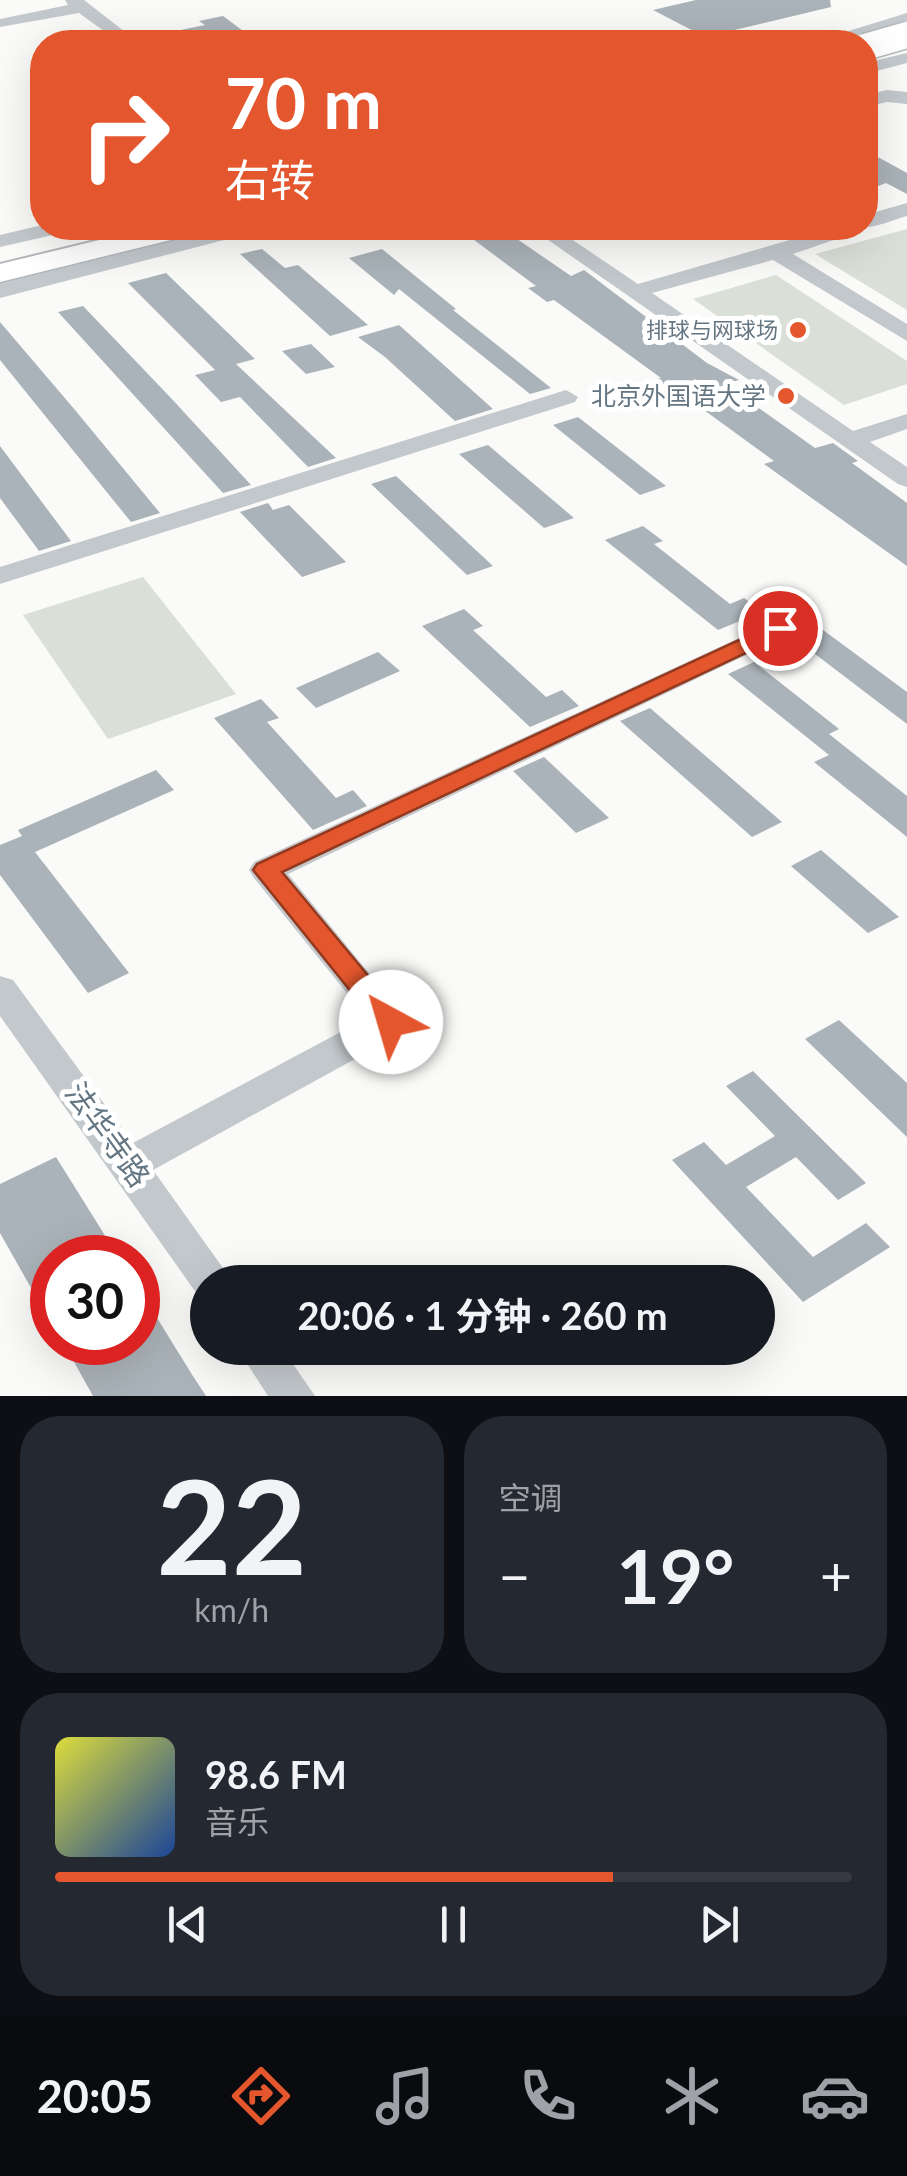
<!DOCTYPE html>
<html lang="zh">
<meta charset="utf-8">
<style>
:root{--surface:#171b24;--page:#242831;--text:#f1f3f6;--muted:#9ea1a6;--line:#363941;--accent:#e4572e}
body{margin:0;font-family:Lato,"Noto Sans SC",sans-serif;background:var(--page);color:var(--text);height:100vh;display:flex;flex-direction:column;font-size:38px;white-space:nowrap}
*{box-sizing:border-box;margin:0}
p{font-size:32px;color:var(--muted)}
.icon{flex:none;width:55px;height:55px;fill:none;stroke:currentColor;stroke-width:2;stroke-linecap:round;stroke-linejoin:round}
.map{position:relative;height:1396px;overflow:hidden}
.details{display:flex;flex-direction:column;gap:20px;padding:20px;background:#0d0f14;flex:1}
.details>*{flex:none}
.hud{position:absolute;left:30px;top:30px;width:848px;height:210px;border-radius:40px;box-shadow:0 10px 40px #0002;background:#e4572e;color:#fff;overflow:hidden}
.speed{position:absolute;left:30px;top:1235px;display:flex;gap:20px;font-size:50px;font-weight:700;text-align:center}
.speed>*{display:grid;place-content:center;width:130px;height:130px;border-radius:50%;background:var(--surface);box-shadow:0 10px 40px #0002;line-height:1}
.speed .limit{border:15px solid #d22;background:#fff;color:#111}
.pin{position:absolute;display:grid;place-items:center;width:85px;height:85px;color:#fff;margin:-42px;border:5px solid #fff;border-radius:50%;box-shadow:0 2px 10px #0007}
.me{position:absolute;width:110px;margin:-55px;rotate:321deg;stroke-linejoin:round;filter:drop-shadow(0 0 8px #0008)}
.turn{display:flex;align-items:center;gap:35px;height:210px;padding:0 30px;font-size:45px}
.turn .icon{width:130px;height:130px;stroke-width:2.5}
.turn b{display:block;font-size:70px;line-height:85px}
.big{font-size:75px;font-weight:700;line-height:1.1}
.details .tile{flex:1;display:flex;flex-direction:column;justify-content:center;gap:15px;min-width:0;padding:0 35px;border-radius:40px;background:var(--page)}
.details .dial{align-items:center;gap:0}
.dial b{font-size:130px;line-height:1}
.song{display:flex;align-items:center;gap:30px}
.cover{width:120px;height:120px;border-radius:15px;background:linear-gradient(135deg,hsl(60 70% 55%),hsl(220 70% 35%))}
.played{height:10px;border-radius:5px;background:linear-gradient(90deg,var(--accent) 70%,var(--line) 70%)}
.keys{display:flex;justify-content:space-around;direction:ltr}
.heat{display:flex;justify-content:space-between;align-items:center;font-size:55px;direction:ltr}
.details .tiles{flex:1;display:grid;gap:20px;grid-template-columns:1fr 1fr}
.tile:last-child{grid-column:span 2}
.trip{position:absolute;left:190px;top:1265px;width:585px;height:100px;border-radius:50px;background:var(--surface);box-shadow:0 10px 40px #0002;font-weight:700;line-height:100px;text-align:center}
.menu{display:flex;height:160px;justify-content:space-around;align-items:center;background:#090b0e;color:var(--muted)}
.menu .icon{width:70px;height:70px}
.menu .current{color:var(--accent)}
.menu b{font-size:45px;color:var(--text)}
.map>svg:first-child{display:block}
.green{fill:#dadfd7}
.building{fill:#aab3b9}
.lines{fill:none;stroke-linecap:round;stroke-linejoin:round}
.highway-casing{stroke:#b4b9bd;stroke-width:4}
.minor{fill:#c3c8cc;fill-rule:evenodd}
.highway{fill:#fff;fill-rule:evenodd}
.highway-bridge-casing{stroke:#b4b9bd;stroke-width:29;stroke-linecap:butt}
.highway-bridge{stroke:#fff;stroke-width:26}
.route{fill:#e4572e;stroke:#94391e;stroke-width:2.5}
.poi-dot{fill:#e4572e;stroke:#fff;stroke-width:4}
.labels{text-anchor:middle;stroke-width:10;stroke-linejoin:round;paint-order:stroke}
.far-poi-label{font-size:22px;fill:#657683;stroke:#fff;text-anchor:end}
.poi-label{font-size:25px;fill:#657683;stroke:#fff;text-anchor:end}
.near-street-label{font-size:30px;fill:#657683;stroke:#fff}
</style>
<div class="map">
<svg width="907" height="1396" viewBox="0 0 907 1396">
<rect width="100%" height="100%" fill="#fafaf8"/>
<g class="green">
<polygon points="907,229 907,310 815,254"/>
<polygon points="776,275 907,361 907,384 844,405 693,299"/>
<polygon points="143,577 236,694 108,739 23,615"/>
</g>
<g class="building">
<polygon points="696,0 830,0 831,7 705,37 653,10"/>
<polygon points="223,16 258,42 162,42 161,34 205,25 199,21"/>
<polygon points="865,150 907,173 907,194 886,183 878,186 865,178"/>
<polygon points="458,228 501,228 571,276 584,270 707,363 739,380 725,384 815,448 833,443 858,461 852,463 907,503 907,566 764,464 774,461 682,394 675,396 657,379 661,378 554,300 547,302 528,288 536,286"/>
<polygon points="262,249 285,268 298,265 368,325 330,336 240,254"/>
<polygon points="382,249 456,309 453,310 551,388 530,394 399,289 394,295 349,258"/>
<polygon points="166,273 255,359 236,364 336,458 308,467 240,397 221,402 195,375 215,370 128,283"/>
<polygon points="83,306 170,397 251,485 223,493 58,312"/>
<polygon points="0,322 75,410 160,513 131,522 0,360"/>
<polygon points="399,325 493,409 455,421 385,357 358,337"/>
<polygon points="311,344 335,367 306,374 282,351"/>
<polygon points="578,417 666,486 640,495 553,425"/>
<polygon points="488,445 574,518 544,528 459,454"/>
<polygon points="0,446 71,541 39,551 0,498"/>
<polygon points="396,476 493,566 467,575 371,484"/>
<polygon points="268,503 273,510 289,505 346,562 302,577 240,512"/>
<polygon points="643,526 663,541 654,544 730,604 744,598 762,612 718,630 605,540"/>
<polygon points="464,609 483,626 473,630 546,697 562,690 579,706 530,727 422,626"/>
<polygon points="819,627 907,692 907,724 794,638"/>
<polygon points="378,652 400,671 316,708 296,688"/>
<polygon points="754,662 839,729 829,734 907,796 907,837 814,762 829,755 728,674"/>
<polygon points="261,699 279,718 267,722 336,798 353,790 367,806 313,830 214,718"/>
<polygon points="650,708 782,822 752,837 620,721"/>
<polygon points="544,757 609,818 576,833 513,771"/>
<polygon points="156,770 174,790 35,852 129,973 88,993 0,875 0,845 22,836 18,830"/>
<polygon points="821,850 899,917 868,933 791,866"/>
<polygon points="839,1020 907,1083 907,1137 805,1039"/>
<polygon points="753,1071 866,1183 838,1200 796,1157 746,1187 813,1257 866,1223 890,1247 803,1302 672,1160 704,1142 726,1165 775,1136 726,1086"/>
<polygon points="56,1157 119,1258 52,1258 52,1325 0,1233 0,1184"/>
<polygon points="138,1287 191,1373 206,1396 93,1396 63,1342 138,1342"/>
</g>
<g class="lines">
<g class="highway-casing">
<polygon id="highway" points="149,228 199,228 195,234 0,282 0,264"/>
</g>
<g class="minor">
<polygon points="65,0 84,0 138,42 119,42 79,13 0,27 0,19 68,5"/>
<polygon points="907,13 907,23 840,42 813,42"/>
<polygon points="907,53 907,63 865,74 865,63"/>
<polygon points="887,90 907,92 907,104 887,102 865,107 865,95"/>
<path d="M907 203V216C893 220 877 227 862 228H865V215Z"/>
<polygon points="42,225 70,228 66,232 0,247 0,235"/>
<polygon points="225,228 259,228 255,232 0,298 0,284"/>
<polygon points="531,228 555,228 638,284 831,228 860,228 857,232 793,254 907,324 907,341 773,260 652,293 853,431 907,414 907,429 870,442 907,467 907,487 898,484"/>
<polygon points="566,390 578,397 575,402 0,584 0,567"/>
<polygon points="780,619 790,622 794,628 790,634 288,874 409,1022 404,1032 153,1170 233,1282 208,1282 208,1298 197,1294 0,1016 0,976 13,980 133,1143 367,1018 254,878 249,870 254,862"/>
<polygon points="237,1348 282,1348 315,1396 268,1396"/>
</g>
<use href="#highway" class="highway"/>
<g class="highway-bridge-casing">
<polyline id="highway-bridge" points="865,47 907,35"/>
</g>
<use href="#highway-bridge" class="highway-bridge"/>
</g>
<polygon class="route" points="780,621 791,628 788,633 282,872 400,1014 404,1022 400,1029 391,1032 381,1029 253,870 257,864"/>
<g class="poi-dot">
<circle cx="798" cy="330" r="10"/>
<circle cx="786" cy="396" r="10"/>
</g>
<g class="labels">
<g class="far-poi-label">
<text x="778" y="338">排球与网球场</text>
</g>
<g class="poi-label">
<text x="766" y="405">北京外国语大学</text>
</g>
<g class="near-street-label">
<text transform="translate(107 1135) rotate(54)" y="10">法华寺路</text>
</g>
</g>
</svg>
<div class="speed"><div class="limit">30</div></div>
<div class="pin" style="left:780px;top:628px;background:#d93025"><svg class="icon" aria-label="arrive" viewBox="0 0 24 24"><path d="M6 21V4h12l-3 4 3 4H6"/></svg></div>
<svg class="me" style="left:391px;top:1022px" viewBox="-20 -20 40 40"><circle r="19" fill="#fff"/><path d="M0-13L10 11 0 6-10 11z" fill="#e4572e"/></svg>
<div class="trip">20:06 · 1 分钟 · 260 m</div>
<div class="hud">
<div class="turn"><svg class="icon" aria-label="right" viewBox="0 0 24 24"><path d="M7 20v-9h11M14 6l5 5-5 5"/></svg><div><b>70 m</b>右转</div></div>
</div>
</div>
<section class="details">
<div class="tiles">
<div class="tile dial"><b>22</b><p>km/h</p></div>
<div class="tile"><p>空调</p>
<div class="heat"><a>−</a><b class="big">19°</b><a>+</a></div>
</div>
<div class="tile">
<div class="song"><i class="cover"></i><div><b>98.6 FM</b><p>音乐</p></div></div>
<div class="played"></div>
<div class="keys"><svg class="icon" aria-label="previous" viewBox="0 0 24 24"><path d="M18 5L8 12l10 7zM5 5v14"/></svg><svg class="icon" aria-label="pause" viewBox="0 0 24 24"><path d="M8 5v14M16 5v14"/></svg><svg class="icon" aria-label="next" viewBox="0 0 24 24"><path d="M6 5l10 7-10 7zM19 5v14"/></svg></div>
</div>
</div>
</section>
<nav class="menu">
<b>20:05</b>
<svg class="icon current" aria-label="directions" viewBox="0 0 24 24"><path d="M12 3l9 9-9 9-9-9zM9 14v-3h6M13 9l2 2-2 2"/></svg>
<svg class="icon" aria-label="music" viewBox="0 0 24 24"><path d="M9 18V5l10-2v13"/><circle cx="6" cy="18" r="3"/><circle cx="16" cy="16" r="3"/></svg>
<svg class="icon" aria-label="phone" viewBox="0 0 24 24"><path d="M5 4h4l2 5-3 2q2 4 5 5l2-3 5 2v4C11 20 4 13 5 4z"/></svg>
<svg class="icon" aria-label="climate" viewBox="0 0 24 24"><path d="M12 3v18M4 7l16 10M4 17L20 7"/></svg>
<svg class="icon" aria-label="car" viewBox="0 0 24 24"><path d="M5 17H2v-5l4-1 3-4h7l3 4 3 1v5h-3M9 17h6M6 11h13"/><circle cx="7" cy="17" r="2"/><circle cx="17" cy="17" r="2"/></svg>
</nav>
